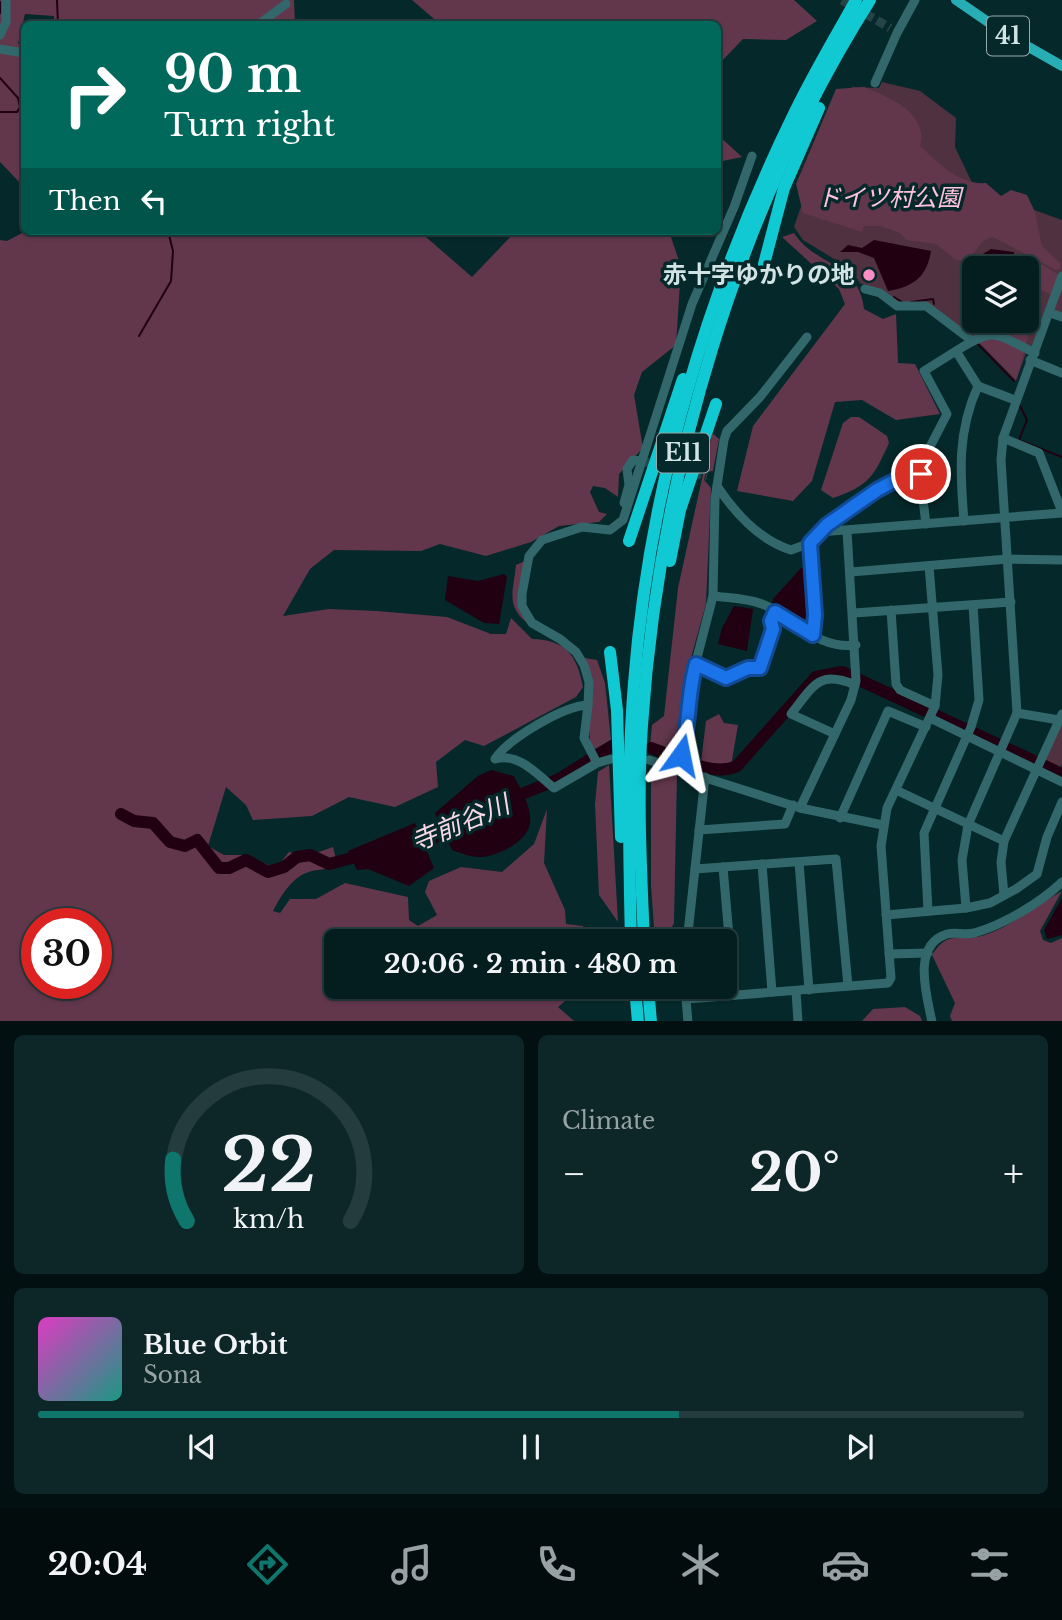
<!DOCTYPE html>
<meta charset="utf-8">
<style>
:root{--surface:#041e20;--page:#0d2729;--text:#f1f3f6;--muted:#97a2a5;--line:#253c3e;--accent:#0f766e}
body{margin:0;font-family:"Libre Baskerville","Noto Sans JP",serif;background:var(--page);color:var(--text);height:100vh;display:flex;flex-direction:column;font-size:26px;white-space:nowrap}
*{box-sizing:border-box;margin:0}
p{font-size:23px;color:var(--muted)}
.icon{flex:none;width:38px;height:38px;fill:none;stroke:currentColor;stroke-width:2;stroke-linecap:round;stroke-linejoin:round}
.map{position:relative;height:1021px;overflow:hidden}
.side{display:flex;flex-direction:column;gap:14px;padding:14px;background:#021012;flex:1}
.side>*{flex:none}
.hud{position:absolute;left:21px;top:21px;width:700px;height:214px;border-radius:10px;box-shadow:0 2px 5px #0004,0 0 0 2px var(--line);background:#00695c;color:#fff;overflow:hidden}
.buttons{position:absolute;left:962px;top:256px;display:grid;gap:14px}
.buttons a{display:grid;place-items:center;width:77px;height:77px;border-radius:10px;background:var(--surface);box-shadow:0 2px 5px #0004,0 0 0 2px var(--line);font-size:35px}
.speed{position:absolute;left:21px;top:908px;display:flex;gap:14px;font-size:35px;font-weight:700;text-align:center}
.speed>*{display:grid;place-content:center;width:91px;height:91px;border-radius:50%;background:var(--surface);box-shadow:0 2px 5px #0004,0 0 0 2px var(--line);line-height:1}
.speed .limit{border:10px solid #d22;background:#fff;color:#111}
.pin{position:absolute;display:grid;place-items:center;width:60px;height:60px;color:#fff;margin:-30px;border:4px solid #fff;border-radius:50%;box-shadow:0 2px 7px #0007}
.me{position:absolute;width:77px;margin:-38px;rotate:12deg;stroke-linejoin:round;filter:drop-shadow(0 0 5px #0008)}
.turn{display:flex;align-items:center;gap:24px;height:147px;padding:0 28px;font-size:32px}
.turn .icon{width:91px;height:91px;stroke-width:2.5}
.turn b{display:block;font-size:49px;line-height:60px}
.then{display:flex;align-items:center;height:66px;padding:0 28px;background:#0003;gap:14px;font-size:26px}
.big{font-size:52px;font-weight:700;line-height:1.1}
.side .card{flex:1;display:flex;flex-direction:column;justify-content:center;gap:10px;min-width:0;padding:0 24px;border-radius:10px;background:var(--page)}
.side .dial{align-items:center;gap:0}
.dial svg{height:182px;overflow:visible;fill:none;stroke:var(--line);stroke-width:7;stroke-linecap:round;text-anchor:middle}
.dial text{fill:var(--text);stroke:none}
.song{display:flex;align-items:center;gap:21px}
.cover{width:84px;height:84px;border-radius:10px;background:linear-gradient(135deg,hsl(310 70% 55%),hsl(170 70% 35%))}
.played{height:7px;border-radius:4px;background:linear-gradient(90deg,var(--accent) 65%,var(--line) 65%)}
.keys{display:flex;justify-content:space-around;direction:ltr}
.heat{display:flex;justify-content:space-between;align-items:center;font-size:38px;direction:ltr}
.side .tiles{flex:1;display:grid;gap:14px;grid-template-columns:1fr 1fr}
.card:last-child{grid-column:span 2}
.trip{position:absolute;left:324px;top:929px;width:413px;height:70px;border-radius:10px;background:var(--surface);box-shadow:0 2px 5px #0004,0 0 0 2px var(--line);font-weight:700;line-height:70px;text-align:center}
.tabs{display:flex;height:112px;justify-content:space-around;align-items:center;background:#020c0d;color:var(--muted)}
.tabs .icon{width:49px;height:49px}
.tabs .current{color:var(--accent)}
.tabs b{font-size:32px;color:var(--text)}
.map>svg:first-child{display:block}
.green{fill:#50313f;fill-rule:evenodd}
.forest{fill:#62374c;fill-rule:evenodd}
.water{fill:#200011}
.lines{fill:none;stroke-linecap:round;stroke-linejoin:round}
.stream{stroke:#200011;stroke-width:2}
.river{stroke:#200011;stroke-width:12}
.minor-tunnel{stroke:#244446;stroke-width:9;stroke-dasharray:9 4.5;stroke-linecap:butt}
.minor{stroke:#32686b;stroke-width:9}
.major{stroke:#27aeb5;stroke-width:10}
.highway{stroke:#11c9d2;stroke-width:12}
.route-casing{stroke:#114b97;stroke-width:18}
.route{stroke:#1a73e8;stroke-width:12}
.poi-dot{fill:#fb8fc4;stroke:#05282a;stroke-width:2.5}
.labels{text-anchor:middle;stroke-width:7;stroke-linejoin:round;paint-order:stroke}
.shield{fill:#05282a;stroke:#94abac;stroke-width:2}
.shield-label{font-size:23px;font-weight:bold;fill:#d1e3e4}
.park-label{font-size:24px;font-style:italic;fill:#ffc2dd;stroke:#05282a}
.poi-label{font-size:24px;font-weight:bold;fill:#d1e3e4;stroke:#05282a;text-anchor:end}
.water-label{font-size:26px;font-style:italic;fill:#f8d8e6;stroke:#05282a}
</style>
<div class="map">
<svg width="1062" height="1022" viewBox="0 0 1062 1022">
<rect width="100%" height="100%" fill="#05282a"/>
<g class="green">
<path d="M882 82 920 91 956 118 955 147 975 189 1062 220V313L1048 308 1037 343 1026 353 1016 381 983 347 929 304 899 303 860 283 849 268 803 240 794 227 816 163 847 93 852 87 879 88ZM975 268H1027V320H975Z"/>
<polygon points="1062,719 1062,764 1060,769 1043,761"/>
</g>
<g class="forest">
<polygon points="0,0 294,0 295,24 54,24 54,16 25,14 18,44 24,45 24,187 0,162"/>
<polygon points="412,0 794,0 817,21 786,40 743,39 718,65 718,24 440,24"/>
<path d="M864 87C889 97 929 113 920 146 939 163 959 185 986 183L1001 196 1011 190 1027 195 1035 212 1042 246 1061 264 1060 269 1056 270 993 237 984 240 967 261 956 260 936 244 906 240 900 233 880 226H864L862 232 803 213 796 184 836 89Z"/>
<polygon points="718,135 742,157 718,162"/>
<path d="M26 231H419L472 277 516 231H669L681 267 676 345 642 372 634 395 643 448 619 474 618 497 605 488 593 486 590 492 599 512 607 514 599 522 559 526 531 542 486 556 440 544 421 551 334 550 310 569 283 616 329 609 377 611 447 617 491 634H506L511 618 532 639C566 640 577 655 583 687L576 697 484 746 465 740 436 762 438 787 395 807 349 797 312 816 253 820 246 805 226 787 208 846 224 855H244L276 868 289 852 305 857 333 847 337 863C328 872 317 868 306 873 291 879 280 897 273 911L280 913 290 899H316L345 883 408 897 409 920 418 926 437 915 425 892 429 881 461 867 502 872 534 844 547 809 544 863 565 910 566 924 583 926V941L336 942V987H589L577 991 558 1007 574 1021H0V240L7 241ZM37 924H96V984H37Z"/>
<path d="M794 233C815 266 859 262 864 309L883 319 896 314 898 363 915 364 940 414 896 420 862 400 835 402 812 481 793 501 737 491 753 426 845 304 839 289 782 237Z"/>
<polygon points="1029,257 1059,275 1051,294 1040,290 1037,295 1027,294 1027,268 1022,267"/>
<path d="M1033 303C1036 309 1020 369 1016 380L979 342 1002 334 995 320H1027V304Z"/>
<path d="M851 417H859L887 436 889 443C874 476 869 486 833 498L821 490 843 423Z"/>
<polygon points="712,433 719,439 713,471 706,472 704,480 711,488 706,604 692,654 685,692 684,729 676,751 650,746 652,725 664,716 678,588"/>
<path d="M525 561 519 605 531 626C505 607 513 594 516 565Z"/>
<path d="M585 658 597 660 605 683 611 740 593 750C582 721 599 688 585 658Z"/>
<polygon points="719,714 724,723 738,725 731,766 723,768 701,762 706,721"/>
<polygon points="609,765 618,922 599,895 595,804 598,772"/>
<polygon points="651,769 677,774 674,923 665,941 655,941 651,886"/>
<path d="M1062 891 1040 931 1043 940 1051 943 1062 938V1021H952L950 1016 955 1003 932 955C949 928 959 943 985 935 1012 926 1037 905 1062 891Z"/>
<polygon points="905,1007 920,1016 922,1021 862,1021 873,1009"/>
</g>
<g class="water">
<path d="M874 240 931 251C927 277 913 287 888 291L874 258 858 252H840L848 245 862 248Z"/>
<polygon points="991,249 1014,252 1014,268 983,268 983,254"/>
<polygon points="808,567 811,612 806,630 772,605 773,599 801,568"/>
<polygon points="504,574 507,577 499,624 484,623 445,600 448,576 478,581"/>
<polygon points="734,606 753,609 747,651 718,644 722,628"/>
<path d="M491 770 514 776C521 791 532 806 530 823 528 842 496 857 479 857 470 857 461 853 452 850L435 813 478 776Z"/>
<polygon points="415,823 434,868 409,886 368,869 357,870 348,851"/>
<polygon points="1062,898 1062,935 1047,939 1044,930"/>
</g>
<g class="lines">
<g class="stream">
<polyline points="57,0 58,24"/>
<polyline points="0,2 0,13"/>
<polyline points="0,78 18,98 20,107 17,112 0,112"/>
<polyline points="894,297 902,302"/>
<polyline points="911,302 933,299 934,304"/>
<polyline points="139,336 171,281 173,251 168,231"/>
<polyline points="977,343 1014,381"/>
<polyline points="1020,406 1027,420 1019,440 1062,457"/>
</g>
<g class="river">
<path d="M651 748C675 756 712 778 737 766L816 677 842 672 1062 774"/>
<polyline points="507,800 559,779 612,746"/>
<polyline points="121,814 134,821 153,823 170,842 185,846 197,840 219,868 229,868 246,860 268,872 284,867 297,857 310,855 329,864 367,854"/>
<polyline points="409,847 420,845 456,826"/>
</g>
<g class="minor-tunnel">
<polyline points="842,0 890,28"/>
<polyline points="640,461 707,476"/>
</g>
<g class="minor">
<polyline points="259,24 286,4"/>
<polyline points="0,35 6,22 6,0"/>
<polyline points="0,49 24,53"/>
<polyline points="875,83 897,33 915,0"/>
<polyline points="865,289 880,293 897,306 926,306 971,340"/>
<polyline points="1050,313 1062,317"/>
<path d="M956 351C996 326 993 333 1035 353"/>
<polyline points="1030,360 1062,373"/>
<polyline points="1003,438 1039,453 1062,512"/>
<path d="M717 486C735 513 759 540 791 550L810 543"/>
<polyline points="624,503 629,485 627,469 633,460 640,461"/>
<path d="M964 521C960 473 957 432 978 386L1015 400"/>
<polyline points="926,524 919,468 947,414 924,371 956,351 978,386"/>
<polyline points="819,532 1062,513"/>
<polyline points="851,572 1008,559 1062,560"/>
<path d="M713 596C729 598 747 598 762 604 796 617 815 650 856 645"/>
<polyline points="891,610 896,684 900,690 935,706"/>
<polyline points="854,613 1011,602"/>
<polyline points="813,636 815,615 810,543 827,525 877,490 919,468"/>
<polyline points="696,664 726,678 749,668 760,668 773,629 771,621 775,612"/>
<polyline points="588,705 589,682 584,665 576,652 560,639 532,623 522,606 522,594 529,556 542,540 582,527 610,530 623,520 692,304 734,207 752,156"/>
<polyline points="1017,713 1059,720"/>
<polyline points="930,718 1062,782"/>
<path d="M835 734 791 714C813 687 818 669 855 685"/>
<polyline points="649,760 800,808 883,825"/>
<path d="M597 763 584 738 588 705C563 706 508 739 495 759 518 752 537 774 554 788L597 763 611 759"/>
<polyline points="677,768 686,737 691,681 713,596 715,499 724,440 727,431 760,397 807,337"/>
<polyline points="896,790 1004,841"/>
<polyline points="800,808 851,700 856,681 847,531"/>
<polyline points="840,818 888,711 926,727"/>
<polyline points="699,830 785,824 793,805"/>
<polyline points="799,862 809,990"/>
<polyline points="762,864 772,992"/>
<polyline points="723,867 734,995"/>
<polyline points="695,869 836,859 848,986"/>
<polyline points="1004,895 1001,862 1004,841 1062,714"/>
<polyline points="966,908 962,860 968,825 1017,713 1001,460 1003,438 1062,276"/>
<polyline points="928,911 924,833 971,727 979,700 973,605"/>
<polyline points="886,915 966,908 990,903 1016,889 1037,874 1047,837 1062,802"/>
<polyline points="687,942 705,777"/>
<polyline points="889,954 928,953"/>
<polyline points="685,987 688,1022"/>
<polyline points="796,991 798,1022"/>
<polyline points="687,999 888,983 891,978 881,846 887,808 935,706 938,675 929,566"/>
<path d="M932 1022C927 996 911 945 947 934 955 932 965 935 974 933 1003 925 1040 903 1062 882"/>
</g>
<polyline class="major" points="956,0 1004,33 1062,66"/>
<g class="highway">
<polyline points="764,264 784,188 819,108"/>
<polyline points="629,541 683,379"/>
<polyline points="670,561 680,510 716,404"/>
<polyline points="610,652 617,710 621,837"/>
<path d="M631 942C629 855 627 769 634 683 649 487 707 292 793 116 812 76 835 38 856 0"/>
<path d="M644 942C641 869 637 797 642 725 659 476 736 212 870 0"/>
<polyline points="635,987 638,1022"/>
<polyline points="648,987 651,1022"/>
</g>
</g>
<g class="lines">
<g class="route-casing">
<path id="route" d="M681 755C690 725 687 694 696 664L726 678 748 668H760L773 629 771 621 775 612 813 635 815 615 810 543 827 525 877 490 919 468 921 474"/>
</g>
<use href="#route" class="route"/>
</g>
<circle class="poi-dot" cx="869" cy="275" r="7"/>
<g class="labels">
<g class="shield">
<rect x="987" y="16.5" width="42" height="39" rx="5"/>
<rect x="657" y="433.5" width="52" height="39" rx="5"/>
</g>
<g class="shield-label">
<text x="1008" y="44">41</text>
<text x="683" y="461">E11</text>
</g>
<g class="park-label">
<text x="889" y="206">ドイツ村公園</text>
</g>
<g class="poi-label">
<text x="855" y="283">赤十字ゆかりの地</text>
</g>
<g class="water-label">
<text transform="translate(460 823) rotate(-23)" y="9">寺前谷川</text>
</g>
</g>
</svg>
<div class="buttons">
<a><svg class="icon" aria-label="layers" viewBox="0 0 24 24"><path d="M12 4l9 5-9 5-9-5zM3 14l9 5 9-5"/></svg></a>
</div>
<div class="speed"><div class="limit">30</div></div>
<div class="pin" style="left:921px;top:474px;background:#d93025"><svg class="icon" aria-label="arrive" viewBox="0 0 24 24"><path d="M6 21V4h12l-3 4 3 4H6"/></svg></div>
<svg class="me" style="left:681px;top:755px" viewBox="-20 -20 40 40"><path d="M0-17L14 15 0 8-14 15z" fill="#1a73e8" stroke="#fff" stroke-width="4"/></svg>
<div class="trip">20:06 · 2 min · 480 m</div>
<div class="hud">
<div class="turn"><svg class="icon" aria-label="right" viewBox="0 0 24 24"><path d="M7 20v-9h11M14 6l5 5-5 5"/></svg><div><b>90 m</b>Turn right</div></div>
<div class="then">Then<svg class="icon" aria-label="left" viewBox="0 0 24 24"><path d="M17 20v-9H6M10 6l-5 5 5 5"/></svg></div>
</div>
</div>
<section class="side">
<div class="tiles">
<div class="card dial"><svg viewBox="0 0 100 80">
<path d="M14 69A42 42 0 1 1 86 69"/>
<path d="M14 69A42 42 0 0 1 8 42" stroke="#0f766e"/>
<text x="50" y="56" font-size="32" font-weight="700">22</text>
<text x="50" y="72" font-size="11">km/h</text>
</svg></div>
<div class="card"><p>Climate</p>
<div class="heat"><a>−</a><b class="big">20°</b><a>+</a></div>
</div>
<div class="card">
<div class="song"><i class="cover"></i><div><b>Blue Orbit</b><p>Sona</p></div></div>
<div class="played"></div>
<div class="keys"><svg class="icon" aria-label="previous" viewBox="0 0 24 24"><path d="M18 5L8 12l10 7zM5 5v14"/></svg><svg class="icon" aria-label="pause" viewBox="0 0 24 24"><path d="M8 5v14M16 5v14"/></svg><svg class="icon" aria-label="next" viewBox="0 0 24 24"><path d="M6 5l10 7-10 7zM19 5v14"/></svg></div>
</div>
</div>
</section>
<nav class="tabs">
<b>20:04</b>
<svg class="icon current" aria-label="directions" viewBox="0 0 24 24"><path d="M12 3l9 9-9 9-9-9zM9 14v-3h6M13 9l2 2-2 2"/></svg>
<svg class="icon" aria-label="music" viewBox="0 0 24 24"><path d="M9 18V5l10-2v13"/><circle cx="6" cy="18" r="3"/><circle cx="16" cy="16" r="3"/></svg>
<svg class="icon" aria-label="phone" viewBox="0 0 24 24"><path d="M5 4h4l2 5-3 2q2 4 5 5l2-3 5 2v4C11 20 4 13 5 4z"/></svg>
<svg class="icon" aria-label="climate" viewBox="0 0 24 24"><path d="M12 3v18M4 7l16 10M4 17L20 7"/></svg>
<svg class="icon" aria-label="car" viewBox="0 0 24 24"><path d="M5 17H2v-5l4-1 3-4h7l3 4 3 1v5h-3M9 17h6M6 11h13"/><circle cx="7" cy="17" r="2"/><circle cx="17" cy="17" r="2"/></svg>
<svg class="icon" aria-label="filters" viewBox="0 0 24 24"><path d="M4 7h16M4 17h16"/><circle cx="9" cy="7" r="2"/><circle cx="15" cy="17" r="2"/></svg>
</nav>
